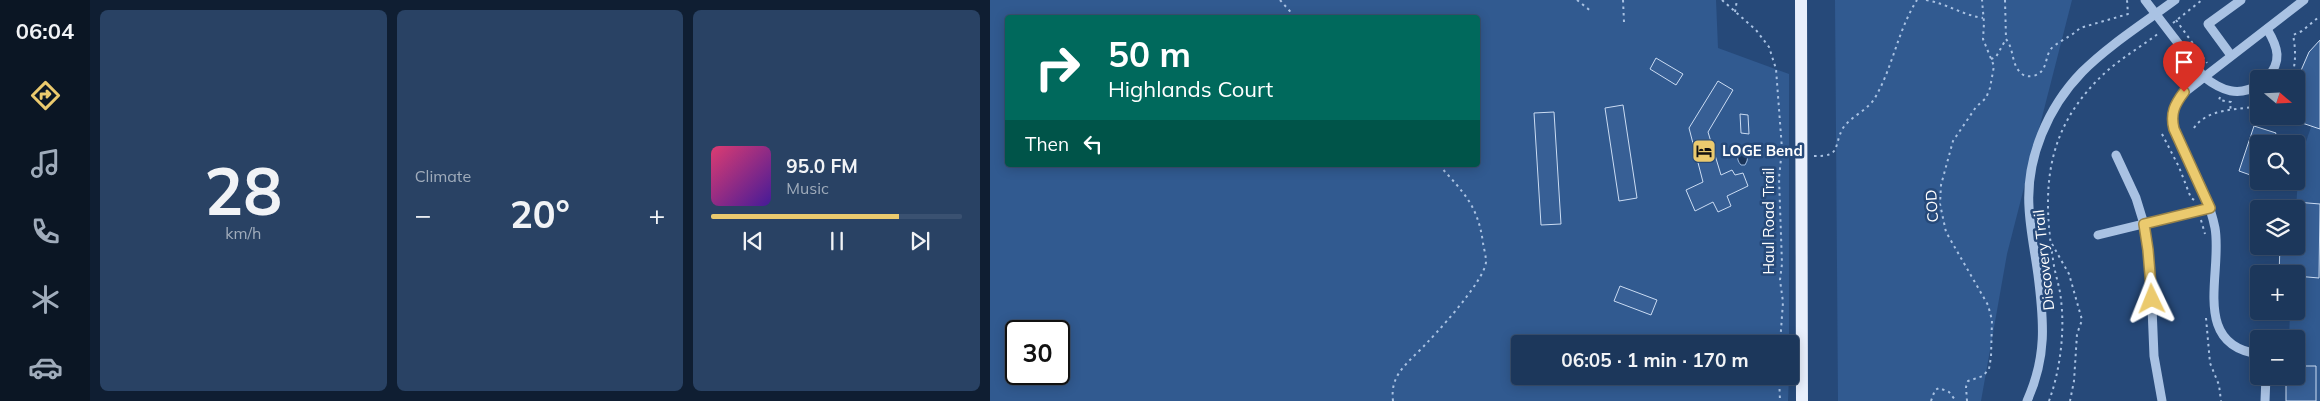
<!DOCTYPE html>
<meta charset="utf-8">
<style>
:root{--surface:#1c375b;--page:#294264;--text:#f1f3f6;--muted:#a0acbb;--line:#3a5171;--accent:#ebca6e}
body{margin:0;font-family:Mulish,sans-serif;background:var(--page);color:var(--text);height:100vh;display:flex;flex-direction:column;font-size:19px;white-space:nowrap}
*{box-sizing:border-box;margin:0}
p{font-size:16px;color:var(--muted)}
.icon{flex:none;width:28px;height:28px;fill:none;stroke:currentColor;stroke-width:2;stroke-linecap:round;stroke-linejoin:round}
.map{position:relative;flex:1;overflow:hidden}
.side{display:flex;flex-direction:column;gap:10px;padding:10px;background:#0f1e32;width:900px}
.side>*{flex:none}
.hud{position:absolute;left:15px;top:15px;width:475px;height:152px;border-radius:5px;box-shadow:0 2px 12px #0003,0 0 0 1px var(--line);background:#00695c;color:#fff;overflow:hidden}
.needle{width:32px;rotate:109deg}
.fabs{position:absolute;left:1260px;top:70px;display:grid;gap:10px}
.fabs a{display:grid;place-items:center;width:55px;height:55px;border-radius:5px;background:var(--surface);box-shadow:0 2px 12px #0003,0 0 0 1px var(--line);font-size:25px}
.speed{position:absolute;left:15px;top:320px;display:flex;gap:10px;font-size:25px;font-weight:700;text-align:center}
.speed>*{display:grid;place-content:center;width:65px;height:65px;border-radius:50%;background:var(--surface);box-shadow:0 2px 12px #0003,0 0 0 1px var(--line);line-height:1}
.speed .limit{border:2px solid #111;border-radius:8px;background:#fff;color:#111}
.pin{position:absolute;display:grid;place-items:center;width:42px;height:42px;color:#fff;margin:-51px -21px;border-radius:50% 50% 50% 0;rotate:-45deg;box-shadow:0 0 5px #0007}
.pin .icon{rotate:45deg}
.me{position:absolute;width:55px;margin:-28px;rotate:358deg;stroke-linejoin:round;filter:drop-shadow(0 0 4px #0008)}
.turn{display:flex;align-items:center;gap:18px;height:105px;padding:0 20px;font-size:22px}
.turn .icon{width:65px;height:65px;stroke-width:2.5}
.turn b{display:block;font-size:35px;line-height:42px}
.then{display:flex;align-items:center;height:48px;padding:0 20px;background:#0003;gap:10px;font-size:19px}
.big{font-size:38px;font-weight:700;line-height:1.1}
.side .card{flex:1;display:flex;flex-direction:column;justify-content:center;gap:8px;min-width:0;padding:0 18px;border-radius:8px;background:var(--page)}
.side .dial{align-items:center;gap:0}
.dial b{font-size:65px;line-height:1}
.song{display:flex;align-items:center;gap:15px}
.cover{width:60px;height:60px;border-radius:8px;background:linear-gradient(135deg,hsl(340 70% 55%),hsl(260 70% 35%))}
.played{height:5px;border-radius:2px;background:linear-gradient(90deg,var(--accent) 75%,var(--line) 75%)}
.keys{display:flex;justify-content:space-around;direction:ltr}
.heat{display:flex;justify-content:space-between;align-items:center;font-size:28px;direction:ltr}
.side .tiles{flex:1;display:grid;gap:10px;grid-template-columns:repeat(3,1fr)}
.trip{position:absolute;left:521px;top:335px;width:288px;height:50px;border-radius:5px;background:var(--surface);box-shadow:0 2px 12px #0003,0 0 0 1px var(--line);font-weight:700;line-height:50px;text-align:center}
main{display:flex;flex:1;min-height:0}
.tabs{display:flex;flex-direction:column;width:90px;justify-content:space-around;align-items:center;background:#0b1624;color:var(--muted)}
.tabs .icon{width:35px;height:35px}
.tabs .selected{color:var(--accent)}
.tabs b{font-size:22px;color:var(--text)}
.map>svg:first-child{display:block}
.green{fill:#315a90;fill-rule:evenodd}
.water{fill:#1a3459;stroke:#9dbce4}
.building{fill:#375f95;stroke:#cbdcf3}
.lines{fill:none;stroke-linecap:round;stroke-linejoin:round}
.path{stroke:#a9c2e3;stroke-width:2;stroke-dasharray:2.5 4;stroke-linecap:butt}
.minor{stroke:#a9c2e3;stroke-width:9}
.major{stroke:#e8effc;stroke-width:12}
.route-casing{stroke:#998348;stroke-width:12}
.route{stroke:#ebca6e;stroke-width:9}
.labels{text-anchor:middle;stroke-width:5;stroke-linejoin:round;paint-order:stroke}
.poi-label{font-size:15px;font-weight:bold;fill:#fff;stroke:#264979;text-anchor:start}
.street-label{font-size:15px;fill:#fff;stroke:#264979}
</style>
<main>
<nav class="tabs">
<b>06:04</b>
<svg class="icon selected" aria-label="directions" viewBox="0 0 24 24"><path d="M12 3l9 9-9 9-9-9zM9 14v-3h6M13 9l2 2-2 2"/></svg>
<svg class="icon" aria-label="music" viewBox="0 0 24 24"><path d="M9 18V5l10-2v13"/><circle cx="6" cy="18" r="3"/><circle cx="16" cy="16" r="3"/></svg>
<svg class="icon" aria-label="phone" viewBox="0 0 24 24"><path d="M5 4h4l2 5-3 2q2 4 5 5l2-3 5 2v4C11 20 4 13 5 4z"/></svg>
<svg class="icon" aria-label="climate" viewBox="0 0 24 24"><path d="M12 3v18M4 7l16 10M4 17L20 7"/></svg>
<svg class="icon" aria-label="car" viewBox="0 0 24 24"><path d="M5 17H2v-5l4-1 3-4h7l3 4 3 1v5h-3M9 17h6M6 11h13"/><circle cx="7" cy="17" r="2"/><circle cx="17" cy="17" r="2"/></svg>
</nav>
<section class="side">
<div class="tiles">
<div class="card dial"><b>28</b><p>km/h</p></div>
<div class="card"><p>Climate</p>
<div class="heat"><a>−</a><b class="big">20°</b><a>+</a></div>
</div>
<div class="card">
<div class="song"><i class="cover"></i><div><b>95.0 FM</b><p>Music</p></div></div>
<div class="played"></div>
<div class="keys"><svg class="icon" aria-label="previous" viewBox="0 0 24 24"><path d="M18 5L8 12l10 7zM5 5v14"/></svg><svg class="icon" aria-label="pause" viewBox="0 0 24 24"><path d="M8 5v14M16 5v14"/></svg><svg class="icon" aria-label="next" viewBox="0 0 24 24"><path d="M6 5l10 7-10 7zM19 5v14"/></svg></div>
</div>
</div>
</section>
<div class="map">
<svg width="1330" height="401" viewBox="0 0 1330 401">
<rect width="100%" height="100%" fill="#264979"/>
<g class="green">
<path d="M0 0H726L728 48 799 74V344H530V376H799L798 401H0ZM18 18H488V165H18ZM26 331H69V374H26Z"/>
<polygon points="845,0 1082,0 1017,254 991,401 848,401"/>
<polygon points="1330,101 1330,401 1309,401 1306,376 1306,339 1299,339 1300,311 1306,311 1306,209 1309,162"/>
</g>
<path class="water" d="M755 145 759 149 757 161 755 165H751C745 159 747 149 755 145Z"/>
<g class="building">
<polygon points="1330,40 1330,129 1306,121 1306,108 1313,90 1306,88 1306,82 1319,52"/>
<polygon points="666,58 693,74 686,85 660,69"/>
<polygon points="728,81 743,90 718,132 731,175 742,170 745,175 753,173 758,186 737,196 741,206 728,212 723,202 705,211 696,190 713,182 699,128"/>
<polygon points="633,105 647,198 629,201 615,108"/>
<polygon points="564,112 571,224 551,225 544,113"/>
<polygon points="750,114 758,115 759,134 751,133"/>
<polygon points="1264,126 1286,133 1282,144 1269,144 1269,178 1249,171"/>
<polygon points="1306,202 1330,204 1329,278 1306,276 1306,274 1289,274 1290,246 1306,246"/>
<polygon points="630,286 667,300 661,315 624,301"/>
<polygon points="1306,366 1326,366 1326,401 1296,401 1296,376 1306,376"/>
</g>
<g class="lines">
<g class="path">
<polyline points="290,0 306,18"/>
<polyline points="587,0 602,12"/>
<polyline points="633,0 634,22"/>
<polyline points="732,0 766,30 779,47 786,69 792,149 789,178 792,264 790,280 793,302 790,344"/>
<path d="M936 0C958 4 972 15 993 18"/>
<polyline points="1015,0 1016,39"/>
<polyline points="745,12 747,0"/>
<polyline points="1186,20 1217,63"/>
<polyline points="1183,23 1212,0"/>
<path d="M1001 59 1006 57 1016 39C1024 49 1021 61 1029 71 1033 76 1037 77 1043 76 1060 72 1053 54 1064 46 1073 39 1082 36 1090 28L1138 14 1137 0"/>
<path d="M1301 79C1306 64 1306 50 1303 35L1312 31 1330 16"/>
<polyline points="1230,97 1229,100 1241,102 1240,112"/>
<path d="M1204 128C1217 108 1248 110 1269 106"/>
<polyline points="1172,134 1189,167 1201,198 1206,201"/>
<path d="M824 156C852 157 843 146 853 128 861 116 879 110 886 96 903 66 908 30 927 0"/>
<polyline points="1211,220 1215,234"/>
<polyline points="1062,244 1079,274 1092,320 1087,334 1084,381 1080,401"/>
<polyline points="1216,318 1220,363 1229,385 1231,401"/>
<polyline points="789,376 790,401"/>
<path d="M403 401C400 377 414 366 430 350 445 335 494 282 496 262 496 256 494 249 493 243 488 205 473 192 449 165"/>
<polyline points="941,401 945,390 949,388 959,392 966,401"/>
<polyline points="977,401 976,387 978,381 993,376 999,369 1001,357 1002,320 998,305 956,232 950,204 951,185 963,141 986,107 996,98 1000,88 1004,66 993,39 994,23 992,0"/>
<path d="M1059 401C1070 371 1075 332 1071 300 1070 288 1066 277 1064 266 1051 188 1055 127 1117 71 1133 57 1152 46 1169 33"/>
</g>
<g class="minor">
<path d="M1155 0 1214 77C1232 91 1248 97 1269 85"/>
<polyline points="1240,54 1218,24 1251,0"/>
<path d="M1276 79C1293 62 1288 47 1277 29"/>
<polyline points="1126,155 1146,198 1154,224 1161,283 1164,356 1172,401"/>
<polyline points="1108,235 1219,208"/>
<path d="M1269 354C1200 345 1233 272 1225 228 1218 193 1198 161 1184 129 1180 113 1185 104 1195 92L1314 0"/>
<path d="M1037 401C1057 357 1054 322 1048 275 1045 252 1040 230 1039 207 1036 158 1058 107 1092 72 1119 45 1154 23 1185 0"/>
<polyline points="1275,401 1276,376"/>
</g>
<polyline class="major" points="811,0 812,401"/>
</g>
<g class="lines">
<g class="route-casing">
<path id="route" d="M1162 299 1158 250 1154 224 1220 208 1184 129C1180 113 1185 104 1194 92"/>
</g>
<use href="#route" class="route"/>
</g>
<defs>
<g id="hotel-square" transform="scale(1.25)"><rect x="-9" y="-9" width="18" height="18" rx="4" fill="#ebca6e" stroke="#264979"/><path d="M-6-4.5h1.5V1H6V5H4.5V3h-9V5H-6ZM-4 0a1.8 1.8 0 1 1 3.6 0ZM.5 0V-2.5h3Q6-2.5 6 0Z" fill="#111"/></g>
</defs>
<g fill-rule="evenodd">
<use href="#hotel-square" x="714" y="151"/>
</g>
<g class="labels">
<g class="poi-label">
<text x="732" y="156">LOGE Bend</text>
</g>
<g class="street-label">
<text transform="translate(942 206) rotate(-94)" y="5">COD</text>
<text transform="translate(779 221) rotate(-90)" y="5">Haul Road Trail</text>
<text transform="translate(1054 260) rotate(-96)" y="5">Discovery Trail</text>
</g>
</g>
</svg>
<div class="fabs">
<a><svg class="needle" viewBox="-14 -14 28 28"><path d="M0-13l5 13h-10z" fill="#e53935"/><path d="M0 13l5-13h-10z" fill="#a0acbb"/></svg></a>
<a><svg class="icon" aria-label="search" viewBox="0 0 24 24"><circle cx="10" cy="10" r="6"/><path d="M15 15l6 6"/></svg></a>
<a><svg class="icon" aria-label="layers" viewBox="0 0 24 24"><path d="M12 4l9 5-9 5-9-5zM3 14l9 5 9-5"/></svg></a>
<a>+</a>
<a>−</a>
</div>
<div class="speed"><div class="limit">30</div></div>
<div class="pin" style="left:1194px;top:92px;background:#d93025"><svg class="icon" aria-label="arrive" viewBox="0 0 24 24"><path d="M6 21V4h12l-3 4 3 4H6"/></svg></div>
<svg class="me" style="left:1162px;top:299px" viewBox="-20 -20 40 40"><path d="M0-17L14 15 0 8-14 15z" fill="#ebca6e" stroke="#fff" stroke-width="4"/></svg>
<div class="trip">06:05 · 1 min · 170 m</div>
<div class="hud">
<div class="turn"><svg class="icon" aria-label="right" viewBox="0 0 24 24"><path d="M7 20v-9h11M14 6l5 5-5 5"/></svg><div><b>50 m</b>Highlands Court</div></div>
<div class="then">Then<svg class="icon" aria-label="left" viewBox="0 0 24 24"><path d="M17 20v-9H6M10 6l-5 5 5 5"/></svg></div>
</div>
</div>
</main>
